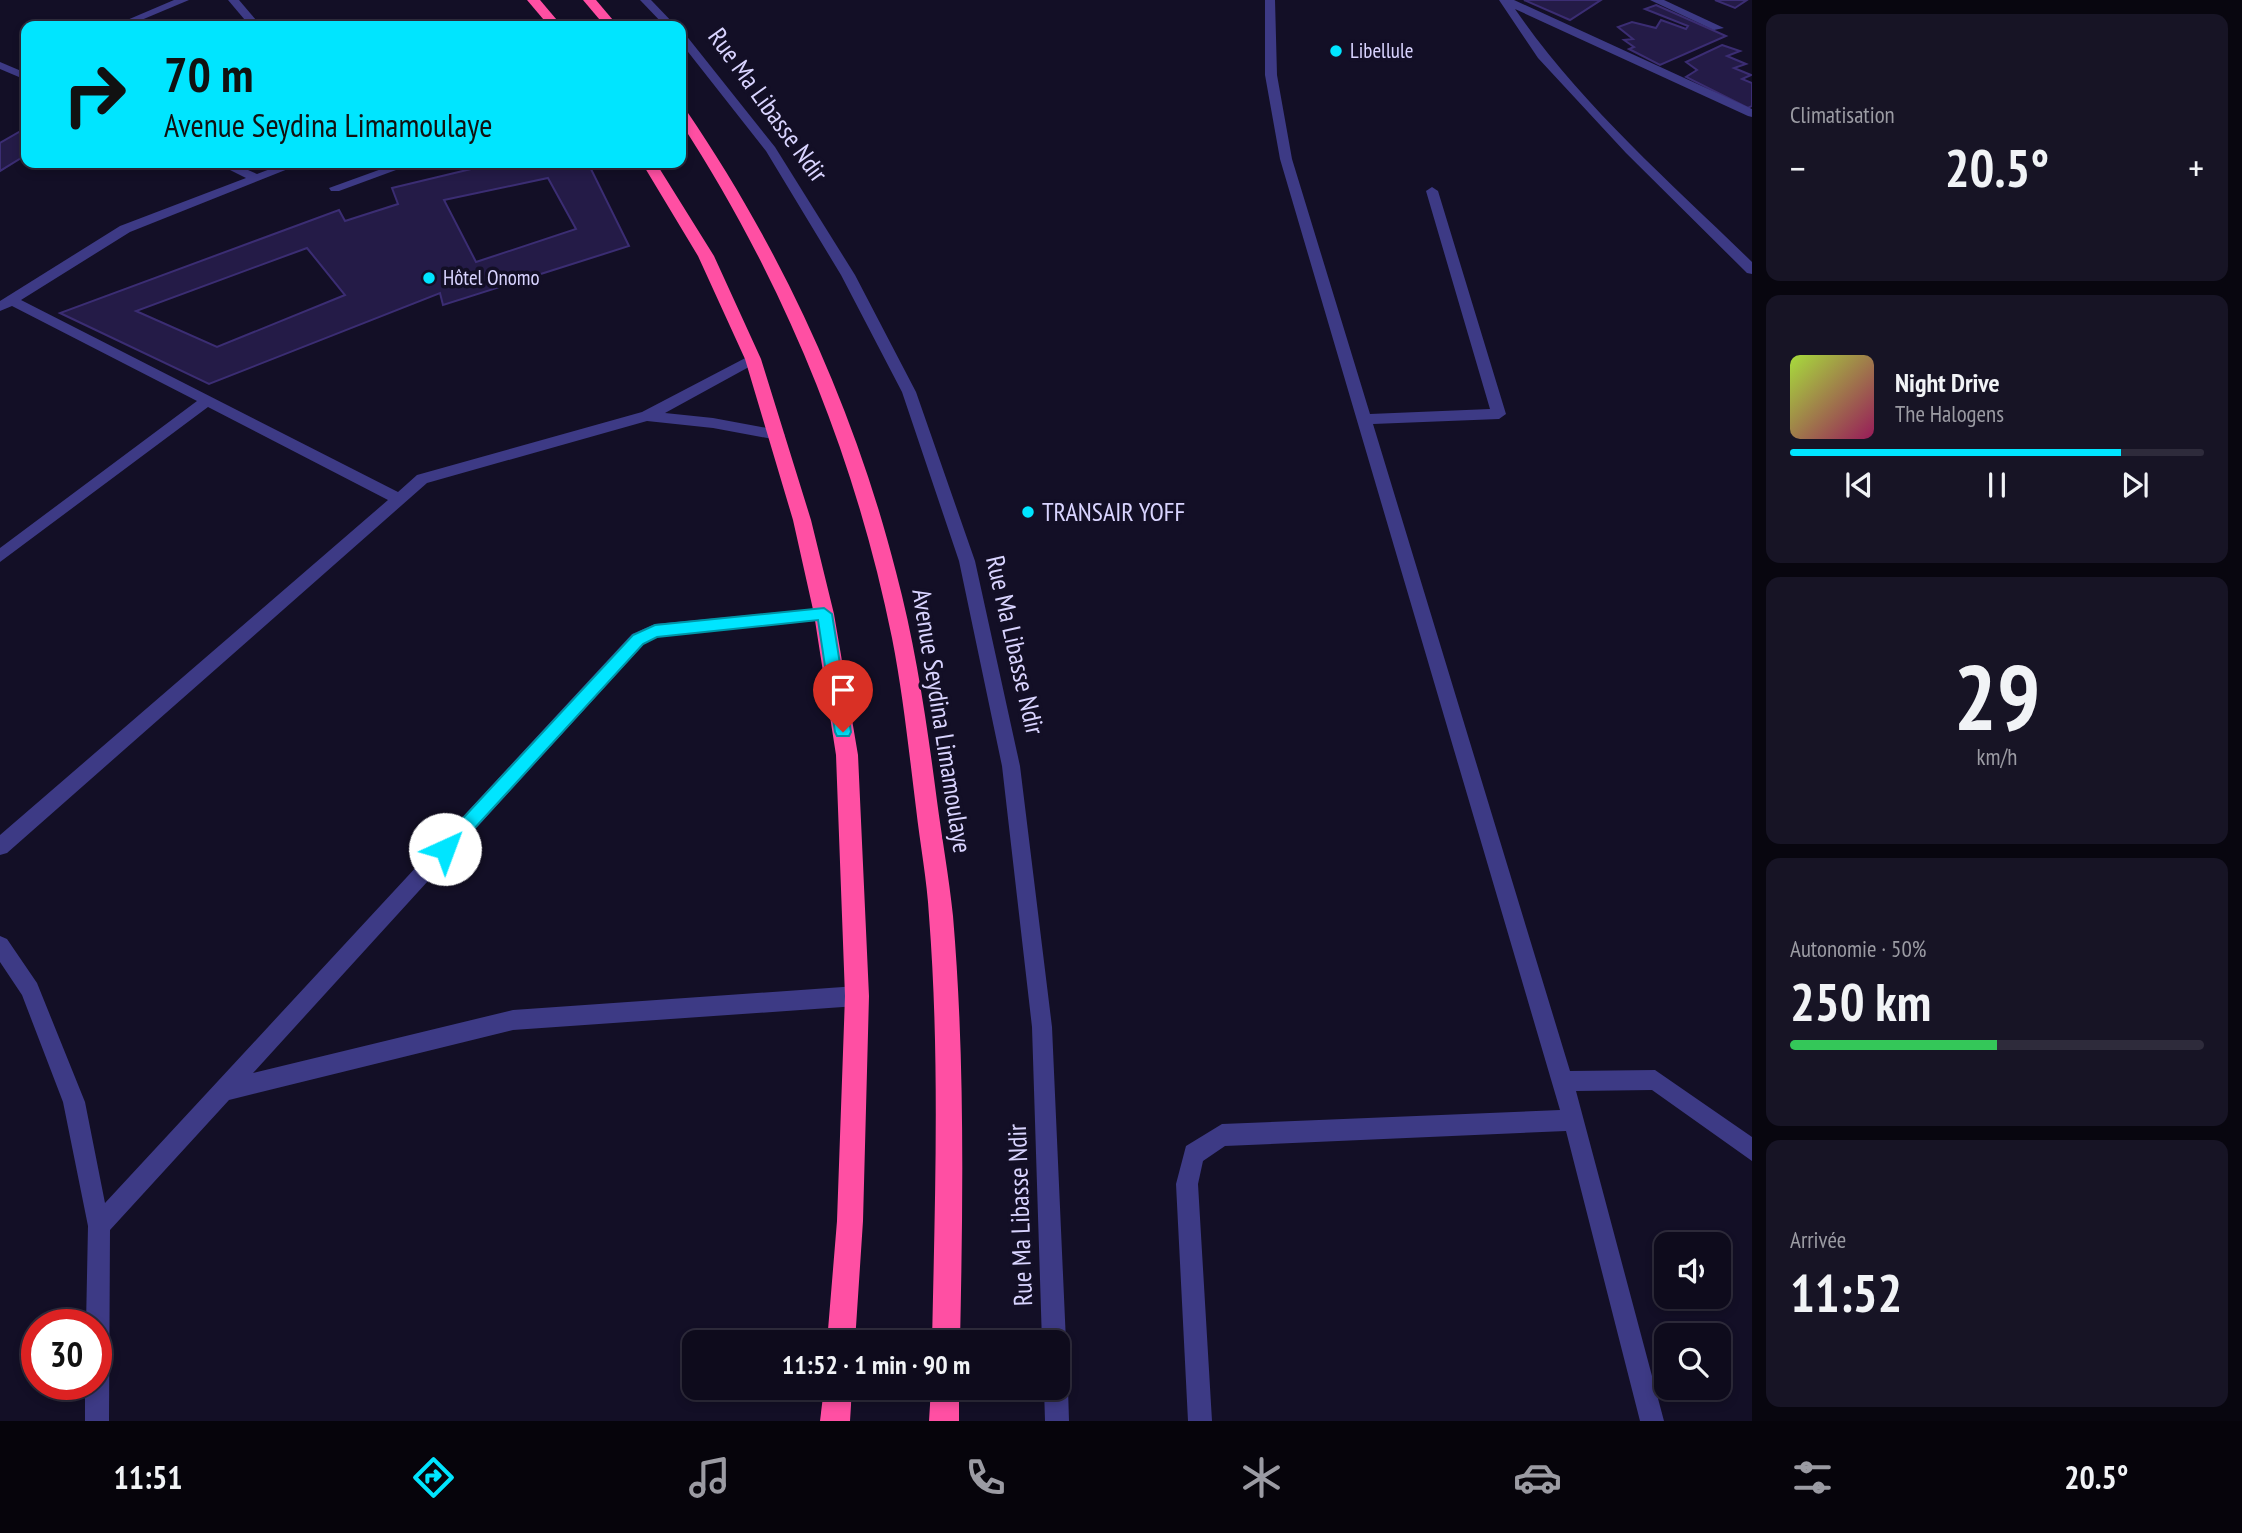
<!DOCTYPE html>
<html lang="fr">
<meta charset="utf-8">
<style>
:root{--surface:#0e0b1c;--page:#171425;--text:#f1f3f6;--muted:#9b9ba3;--line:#2e2b3b;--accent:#00e5ff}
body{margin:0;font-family:"PT Sans Narrow",sans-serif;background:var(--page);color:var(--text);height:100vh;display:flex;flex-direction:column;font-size:26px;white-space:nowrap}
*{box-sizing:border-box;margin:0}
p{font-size:23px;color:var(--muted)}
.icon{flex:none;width:38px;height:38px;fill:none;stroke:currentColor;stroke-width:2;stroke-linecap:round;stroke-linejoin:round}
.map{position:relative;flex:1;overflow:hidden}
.details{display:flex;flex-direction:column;gap:14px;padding:14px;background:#08060f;width:490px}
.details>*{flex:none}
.top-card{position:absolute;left:21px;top:21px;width:665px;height:147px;border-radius:14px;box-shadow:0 4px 10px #0003,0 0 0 2px var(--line);background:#00e5ff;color:#111;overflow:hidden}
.tools{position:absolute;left:1654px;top:1232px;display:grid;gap:14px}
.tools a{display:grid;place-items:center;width:77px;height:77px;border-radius:14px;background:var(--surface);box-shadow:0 4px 10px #0003,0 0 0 2px var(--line);font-size:35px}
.speed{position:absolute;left:21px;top:1309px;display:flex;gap:14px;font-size:35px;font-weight:700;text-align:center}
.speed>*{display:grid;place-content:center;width:91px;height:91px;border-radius:50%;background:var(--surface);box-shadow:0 4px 10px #0003,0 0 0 2px var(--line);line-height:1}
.speed .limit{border:10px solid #d22;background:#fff;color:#111}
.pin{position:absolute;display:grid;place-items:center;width:60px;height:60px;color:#fff;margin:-72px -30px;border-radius:50% 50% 50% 0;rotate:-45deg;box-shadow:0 0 7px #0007}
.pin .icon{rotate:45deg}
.me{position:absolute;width:77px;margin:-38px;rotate:43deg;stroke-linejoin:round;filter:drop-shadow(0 0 5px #0008)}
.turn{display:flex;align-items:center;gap:24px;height:147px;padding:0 28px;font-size:32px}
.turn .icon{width:91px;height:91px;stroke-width:2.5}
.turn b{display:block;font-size:49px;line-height:60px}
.big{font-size:52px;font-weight:600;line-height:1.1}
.details .tile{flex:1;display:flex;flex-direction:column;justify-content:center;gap:10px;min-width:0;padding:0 24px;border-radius:14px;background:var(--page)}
.details .dial{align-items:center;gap:0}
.dial b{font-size:91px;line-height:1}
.song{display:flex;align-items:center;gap:21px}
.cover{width:84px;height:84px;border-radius:10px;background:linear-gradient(135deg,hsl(80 70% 55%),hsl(330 70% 35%))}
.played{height:7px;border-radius:4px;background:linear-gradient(90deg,var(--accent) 80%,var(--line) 80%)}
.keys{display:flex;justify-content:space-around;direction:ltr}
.heat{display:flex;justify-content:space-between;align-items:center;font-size:38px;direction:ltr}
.charge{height:10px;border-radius:5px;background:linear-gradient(90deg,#34c759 50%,var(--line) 0)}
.trip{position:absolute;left:682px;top:1330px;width:388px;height:70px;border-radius:14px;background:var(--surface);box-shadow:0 4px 10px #0003,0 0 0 2px var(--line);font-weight:600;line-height:70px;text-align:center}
.menu{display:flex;height:112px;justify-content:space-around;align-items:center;background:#06040b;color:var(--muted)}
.menu .icon{width:49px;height:49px}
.menu .current{color:var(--accent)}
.menu b{font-size:32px;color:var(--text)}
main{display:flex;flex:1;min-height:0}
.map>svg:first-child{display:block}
.building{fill:#241b47;stroke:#3b2d73;stroke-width:2;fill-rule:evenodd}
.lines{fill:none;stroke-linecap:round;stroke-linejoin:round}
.minor{fill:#3d3a85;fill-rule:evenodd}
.highway{fill:#ff4fa3;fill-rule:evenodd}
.route{fill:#00e5ff;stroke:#0095a6;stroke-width:2}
.poi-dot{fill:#00e5ff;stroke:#130f26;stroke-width:2.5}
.labels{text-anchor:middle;stroke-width:7;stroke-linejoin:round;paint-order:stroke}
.far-poi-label{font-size:21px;fill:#d9d4ff;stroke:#130f26;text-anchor:start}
.street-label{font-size:26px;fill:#d9d4ff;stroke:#130f26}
.poi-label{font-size:26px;fill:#d9d4ff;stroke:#130f26;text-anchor:start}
</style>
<main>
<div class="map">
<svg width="1752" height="1421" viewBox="0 0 1752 1421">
<rect width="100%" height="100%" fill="#130f26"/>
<g class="building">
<polygon points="1524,0 1601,0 1570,20"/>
<polygon points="1715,0 1747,0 1735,8"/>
<polygon points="1656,5 1726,36 1660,65 1629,49 1634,47 1624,40 1633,39 1618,27 1632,22 1656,28 1661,20 1686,29 1688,26 1645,9"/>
<polygon points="1722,45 1740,51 1727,56 1746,64 1734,68 1751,75 1742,79 1752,83 1752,106 1748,108 1686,77 1697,70 1686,62"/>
<polygon points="26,128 26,155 0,171 0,143"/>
<path d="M496 163H588L629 246 443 305 440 293 209 384 60 313 339 210 345 221 398 204 392 188ZM548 178 576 229 476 262 444 200ZM307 248 345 295 217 347 136 311Z"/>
</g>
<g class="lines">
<g class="minor">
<polygon points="174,0 189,0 127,26 113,26"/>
<polygon points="228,0 239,0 261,26 250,26"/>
<polygon points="640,0 651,0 676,26 665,26"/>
<polygon points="1265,0 1275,0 1277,75 1292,159 1370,414 1490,409 1426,191 1432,187 1438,191 1506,414 1499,419 1373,424 1570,1071 1655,1070 1752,1137 1752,1161 1652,1090 1576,1091 1664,1421 1640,1421 1566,1131 1225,1146 1203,1161 1198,1184 1212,1421 1188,1421 1176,1184 1186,1146 1222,1124 1560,1110 1280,159 1265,75"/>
<path d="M1499 0H1514L1752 109V117L1748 116 1515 9C1580 104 1670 182 1752 262V274L1747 273 1626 153 1538 58Z"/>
<polygon points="1650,0 1664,0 1724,28 1714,30"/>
<polygon points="681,33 685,34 775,147 855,275 916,392 975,561 1020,766 1052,1027 1066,1342 1059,1352 1059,1342 1042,1342 1032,1027 1002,766 959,561 902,392 841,275 766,151 681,43"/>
<polygon points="0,62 26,73 26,80 0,69"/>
<polygon points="216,163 232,163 257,174 286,163 303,163 130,232 21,300 398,492 417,475 642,412 753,354 760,359 758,362 665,413 713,418 778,430 785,435 778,440 713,428 647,421 427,483 7,853 0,855 0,835 388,500 208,407 0,562 0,548 197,401 12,306 0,311 0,301 120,226 246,178"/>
<polygon points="398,163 415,163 339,191 331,191 329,188"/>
<polygon points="824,608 830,609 832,614 830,619 824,620 657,637 644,644 253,1073 513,1010 857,986 864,989 867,996 864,1003 857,1006 513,1030 229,1100 110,1230 109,1421 85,1421 85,1384 96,1384 96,1325 86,1325 88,1226 63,1102 22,995 0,962 0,936 7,939 37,983 85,1102 105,1203 632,634 655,624"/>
<polygon points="1059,1377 1064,1380 1068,1388 1069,1421 1045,1421 1044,1388 1059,1388"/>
</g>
<g class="highway">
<polygon points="527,0 540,0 562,26 549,26"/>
<polygon points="583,0 596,0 618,26 605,26"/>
<path d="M681 109 686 110C782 251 854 407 896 572 916 647 927 724 937 801 942 839 949 877 953 916 965 1057 963 1201 960 1342H932C935 1200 940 1057 929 916 927 880 920 844 916 808 909 752 903 694 892 638 855 455 783 280 681 123Z"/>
<polygon points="642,163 656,163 714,256 761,359 811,520 834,614 858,755 869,996 863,1221 855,1342 827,1342 837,1221 845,996 836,755 814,614 793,520 745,359 698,256"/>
<polygon points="824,1388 852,1388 850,1421 820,1421"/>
<polygon points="931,1388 959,1388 959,1421 929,1421"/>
</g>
</g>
<polygon class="route" points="824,608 832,614 851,732 849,736 837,736 835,732 818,620 657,637 643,644 451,854 445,856 439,854 437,849 439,844 633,635 655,625"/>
<g class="poi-dot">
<circle cx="1336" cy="51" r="7"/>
<circle cx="429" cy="278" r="7"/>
<circle cx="1028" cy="512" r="7"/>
</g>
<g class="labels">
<g class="far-poi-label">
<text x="1350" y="58">Libellule</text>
<text x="443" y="285">Hôtel Onomo</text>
</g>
<g class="street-label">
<text transform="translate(768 105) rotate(54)" y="9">Rue Ma Libasse Ndir</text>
<text transform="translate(1015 645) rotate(77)" y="9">Rue Ma Libasse Ndir</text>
<text transform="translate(942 721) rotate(81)" y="9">Avenue Seydina Limamoulaye</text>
<text transform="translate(1020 1215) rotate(-92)" y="9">Rue Ma Libasse Ndir</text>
</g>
<g class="poi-label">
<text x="1042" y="521">TRANSAIR YOFF</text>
</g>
</g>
</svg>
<div class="tools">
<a><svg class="icon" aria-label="sound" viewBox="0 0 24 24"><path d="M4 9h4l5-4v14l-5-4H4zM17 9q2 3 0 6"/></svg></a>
<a><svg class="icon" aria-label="search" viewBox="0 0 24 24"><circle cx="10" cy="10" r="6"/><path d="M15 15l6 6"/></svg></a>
</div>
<div class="speed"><div class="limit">30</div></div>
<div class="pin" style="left:843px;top:732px;background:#d93025"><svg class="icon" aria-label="arrive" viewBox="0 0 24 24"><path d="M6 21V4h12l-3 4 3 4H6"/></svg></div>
<svg class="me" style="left:445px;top:849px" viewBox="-20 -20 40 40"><circle r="19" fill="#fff"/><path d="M0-13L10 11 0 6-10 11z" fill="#00e5ff"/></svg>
<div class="trip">11:52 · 1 min · 90 m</div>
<div class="top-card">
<div class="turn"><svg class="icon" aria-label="right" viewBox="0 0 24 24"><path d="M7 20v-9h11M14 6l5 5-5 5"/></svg><div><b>70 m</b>Avenue Seydina Limamoulaye</div></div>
</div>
</div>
<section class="details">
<div class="tile"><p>Climatisation</p>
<div class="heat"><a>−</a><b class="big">20.5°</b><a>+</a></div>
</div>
<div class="tile">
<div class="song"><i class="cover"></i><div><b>Night Drive</b><p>The Halogens</p></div></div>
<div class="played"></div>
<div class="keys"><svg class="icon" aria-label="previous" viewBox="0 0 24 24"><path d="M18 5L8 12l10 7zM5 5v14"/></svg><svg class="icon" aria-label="pause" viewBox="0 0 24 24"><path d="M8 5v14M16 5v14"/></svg><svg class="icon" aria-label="next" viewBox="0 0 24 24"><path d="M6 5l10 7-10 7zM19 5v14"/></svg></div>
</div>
<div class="tile dial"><b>29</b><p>km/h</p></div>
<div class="tile"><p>Autonomie · 50%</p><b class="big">250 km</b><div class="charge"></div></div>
<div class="tile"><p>Arrivée</p><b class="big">11:52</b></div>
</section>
</main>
<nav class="menu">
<b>11:51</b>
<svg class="icon current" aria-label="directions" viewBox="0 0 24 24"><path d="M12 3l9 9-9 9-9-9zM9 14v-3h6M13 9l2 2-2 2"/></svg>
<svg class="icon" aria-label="music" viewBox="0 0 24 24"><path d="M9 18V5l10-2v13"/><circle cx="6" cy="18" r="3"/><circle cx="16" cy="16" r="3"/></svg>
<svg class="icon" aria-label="phone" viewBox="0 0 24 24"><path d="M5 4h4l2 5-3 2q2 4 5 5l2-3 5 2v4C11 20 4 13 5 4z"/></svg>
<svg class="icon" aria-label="climate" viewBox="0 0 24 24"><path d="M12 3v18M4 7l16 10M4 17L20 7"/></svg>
<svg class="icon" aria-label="car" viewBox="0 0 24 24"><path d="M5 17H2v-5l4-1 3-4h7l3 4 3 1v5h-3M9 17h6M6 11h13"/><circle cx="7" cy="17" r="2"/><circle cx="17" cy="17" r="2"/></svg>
<svg class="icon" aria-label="filters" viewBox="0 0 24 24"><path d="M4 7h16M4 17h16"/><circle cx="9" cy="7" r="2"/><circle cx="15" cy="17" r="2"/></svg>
<b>20.5°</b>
</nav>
